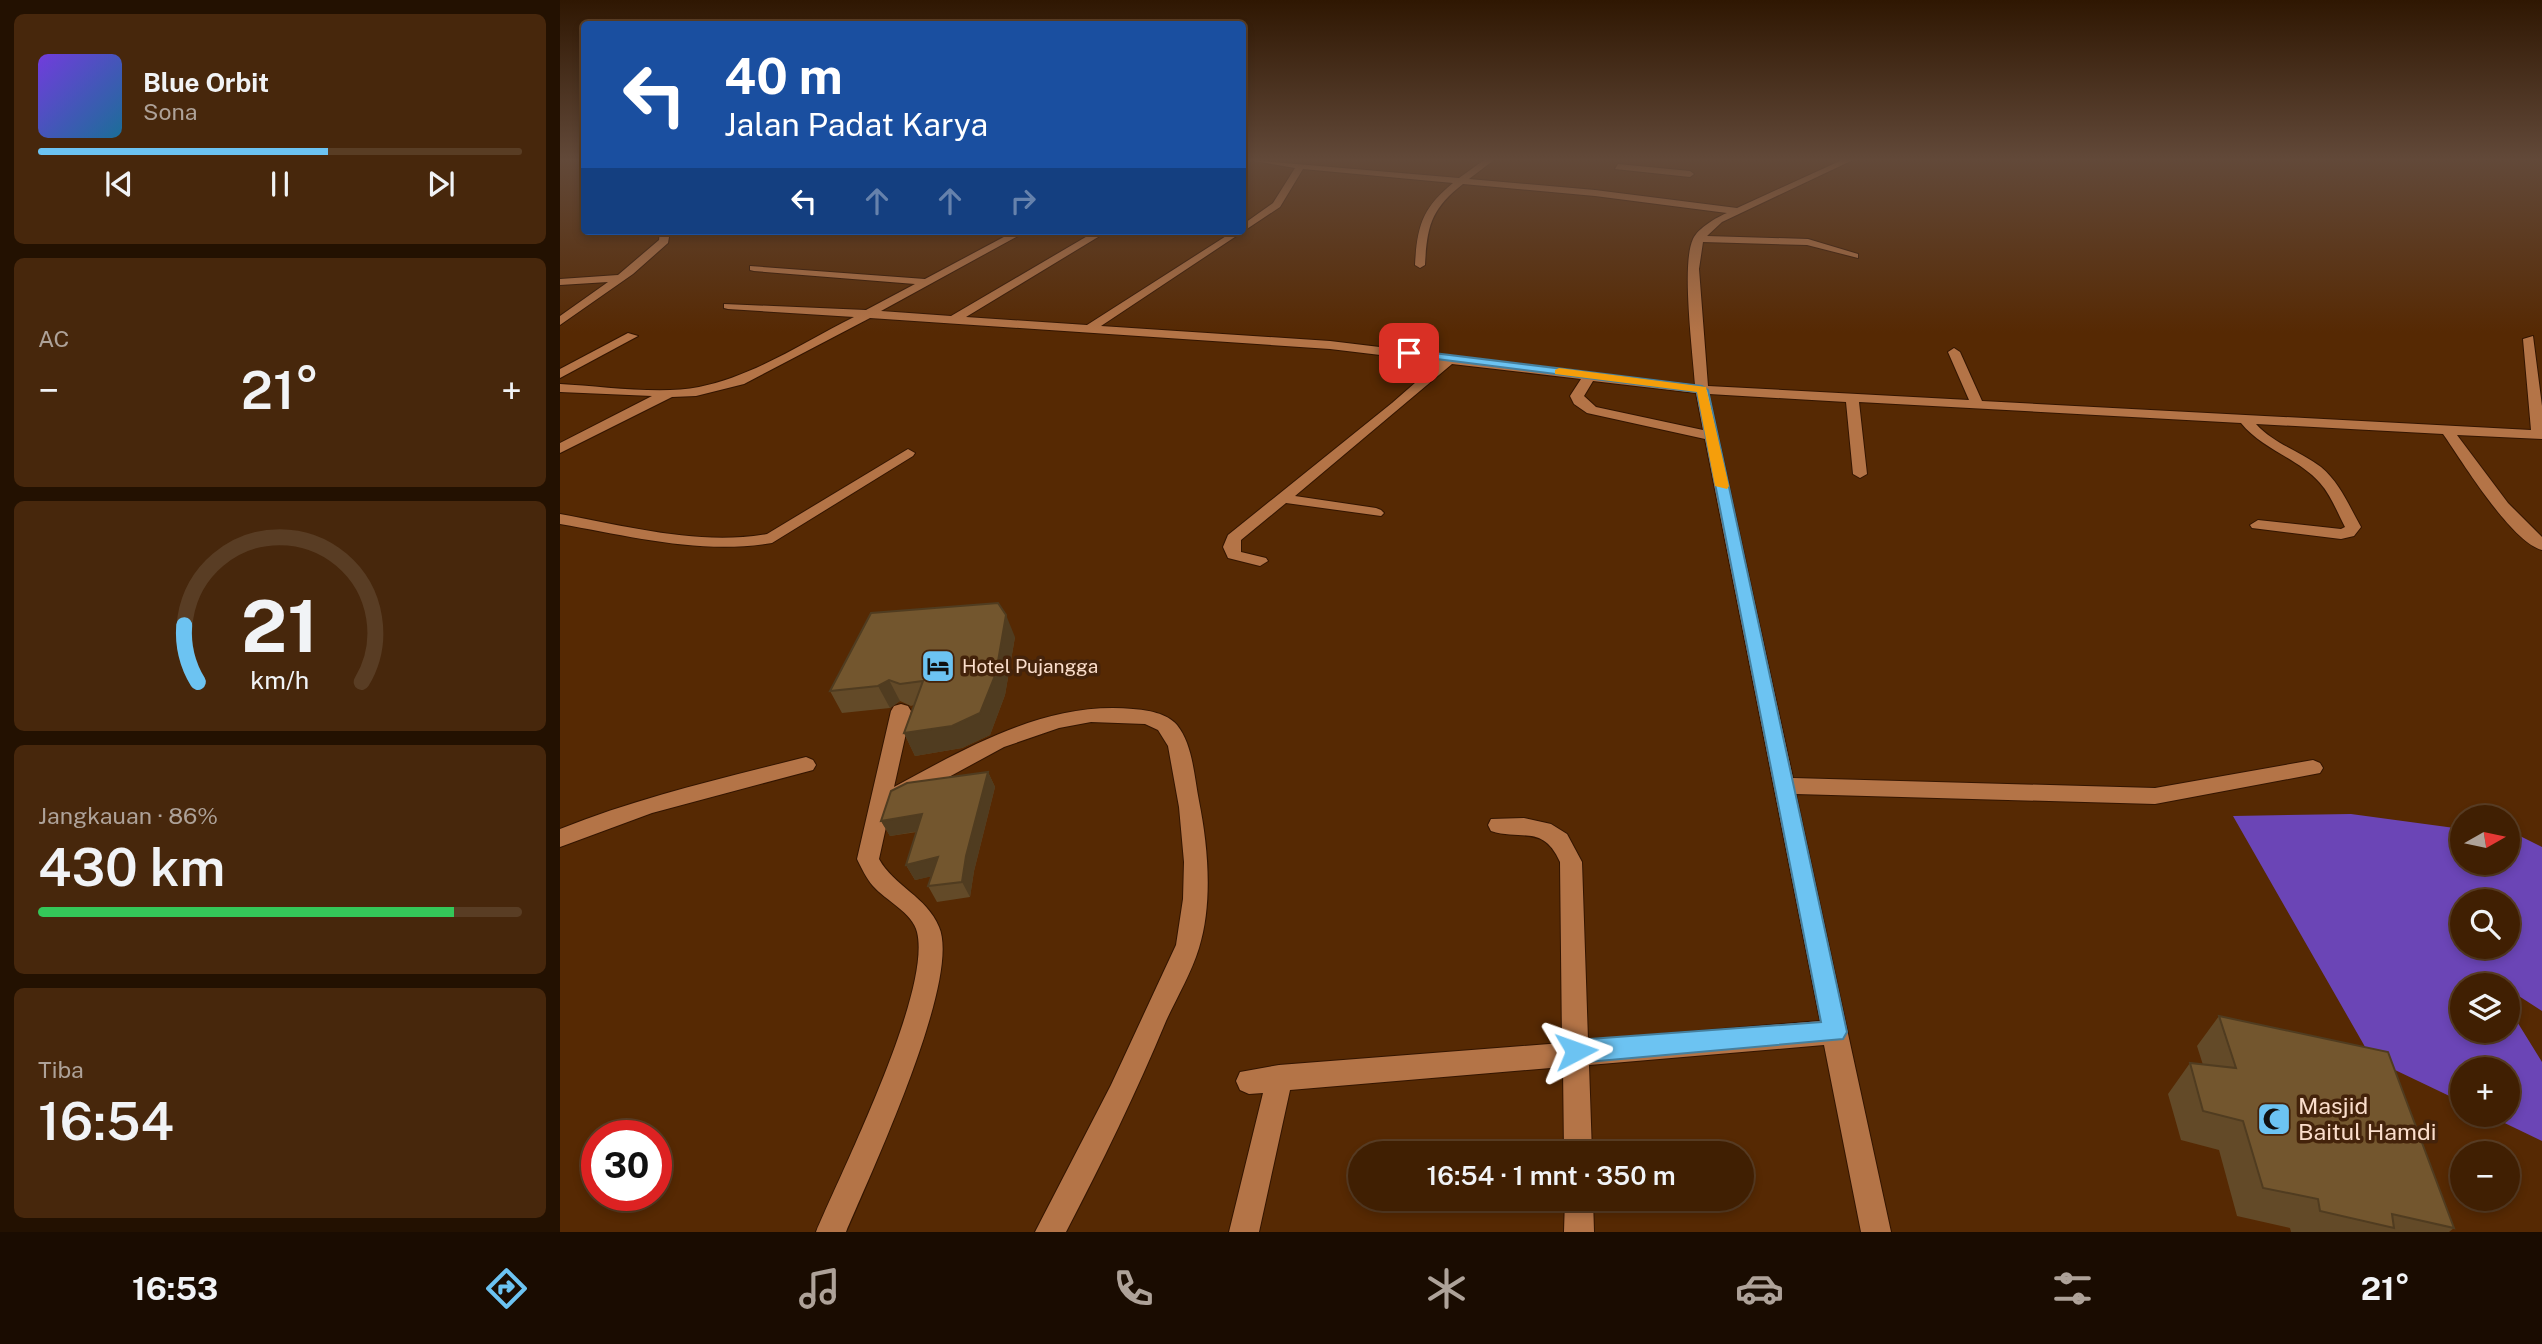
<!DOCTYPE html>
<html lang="id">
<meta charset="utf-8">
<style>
:root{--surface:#401f02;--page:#47270c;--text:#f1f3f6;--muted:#aea299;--line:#593d24;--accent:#6cc3f2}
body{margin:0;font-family:"Public Sans",sans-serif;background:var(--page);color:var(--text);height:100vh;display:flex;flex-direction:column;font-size:26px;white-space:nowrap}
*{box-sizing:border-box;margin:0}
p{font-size:23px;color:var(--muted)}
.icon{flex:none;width:38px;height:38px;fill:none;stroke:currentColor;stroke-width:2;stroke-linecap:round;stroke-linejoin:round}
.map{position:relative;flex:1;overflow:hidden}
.side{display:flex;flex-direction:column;gap:14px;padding:14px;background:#231101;width:560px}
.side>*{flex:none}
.banner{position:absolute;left:21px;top:21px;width:665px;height:214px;border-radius:7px;box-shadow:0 4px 10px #0003,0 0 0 2px var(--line);background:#1a4fa0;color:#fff;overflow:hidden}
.needle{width:46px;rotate:81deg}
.tools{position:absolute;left:1890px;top:805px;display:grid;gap:14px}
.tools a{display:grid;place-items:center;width:70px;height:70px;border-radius:50%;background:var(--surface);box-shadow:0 4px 10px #0003,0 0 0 2px var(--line);font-size:35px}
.speed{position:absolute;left:21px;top:1120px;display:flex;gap:14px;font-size:35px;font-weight:700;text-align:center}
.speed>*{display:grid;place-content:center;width:91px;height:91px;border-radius:50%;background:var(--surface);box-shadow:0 4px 10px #0003,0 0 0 2px var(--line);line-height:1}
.speed .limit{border:10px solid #d22;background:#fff;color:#111}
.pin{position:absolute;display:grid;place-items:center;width:60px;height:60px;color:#fff;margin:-30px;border-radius:14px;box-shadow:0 4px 10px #0006}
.me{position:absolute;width:77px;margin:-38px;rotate:86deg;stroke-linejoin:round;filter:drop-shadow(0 0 5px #0008)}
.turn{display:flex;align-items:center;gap:24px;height:147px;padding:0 28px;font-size:32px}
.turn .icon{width:91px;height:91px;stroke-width:2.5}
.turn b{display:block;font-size:49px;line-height:60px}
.lanes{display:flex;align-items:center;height:66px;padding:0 28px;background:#0003;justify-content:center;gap:35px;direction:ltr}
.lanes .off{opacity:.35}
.big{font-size:52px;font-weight:600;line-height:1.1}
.side .widget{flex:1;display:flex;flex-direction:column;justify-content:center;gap:10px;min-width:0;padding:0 24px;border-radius:10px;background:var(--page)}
.side .dial{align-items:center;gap:0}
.dial svg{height:182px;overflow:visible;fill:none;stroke:var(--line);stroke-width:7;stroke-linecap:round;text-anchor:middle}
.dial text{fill:var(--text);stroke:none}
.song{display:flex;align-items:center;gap:21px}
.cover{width:84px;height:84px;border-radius:10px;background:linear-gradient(135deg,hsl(260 70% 55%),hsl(200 70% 35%))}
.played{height:7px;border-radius:4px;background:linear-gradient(90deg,var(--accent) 60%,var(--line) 60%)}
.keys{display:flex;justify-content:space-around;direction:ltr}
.heat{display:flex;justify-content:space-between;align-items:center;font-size:38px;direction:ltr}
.charge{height:10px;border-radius:5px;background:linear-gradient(90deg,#34c759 86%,var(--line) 0)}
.trip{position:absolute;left:788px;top:1141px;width:406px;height:70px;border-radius:35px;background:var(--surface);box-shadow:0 4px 10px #0003,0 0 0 2px var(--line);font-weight:600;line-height:70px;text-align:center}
.tabs{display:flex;height:112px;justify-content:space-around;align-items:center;background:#1a0c01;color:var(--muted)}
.tabs .icon{width:49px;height:49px}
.tabs .active{color:var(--accent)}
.tabs b{font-size:32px;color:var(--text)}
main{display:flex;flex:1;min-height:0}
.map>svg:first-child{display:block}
.forest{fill:#6b45b6;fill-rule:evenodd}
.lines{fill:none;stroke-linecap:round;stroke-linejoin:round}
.minor-casing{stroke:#331500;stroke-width:2}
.minor{fill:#b47447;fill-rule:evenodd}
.wall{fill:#634a28}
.shaded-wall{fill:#503c20}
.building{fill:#73562e;stroke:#503c20;stroke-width:2}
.route{fill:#6cc3f2;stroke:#467f9d;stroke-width:2}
.slow{fill:#f59e0b}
.labels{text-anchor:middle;stroke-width:7;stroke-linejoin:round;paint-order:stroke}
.poi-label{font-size:19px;fill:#fbdecc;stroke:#44230b;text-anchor:start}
.near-poi-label{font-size:23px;fill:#fbdecc;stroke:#44230b;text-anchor:start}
</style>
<main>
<section class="side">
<div class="widget">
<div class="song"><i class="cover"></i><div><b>Blue Orbit</b><p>Sona</p></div></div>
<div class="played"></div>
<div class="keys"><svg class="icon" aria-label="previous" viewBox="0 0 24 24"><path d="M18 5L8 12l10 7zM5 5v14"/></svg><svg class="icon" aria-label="pause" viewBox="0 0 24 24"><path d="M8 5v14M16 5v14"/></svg><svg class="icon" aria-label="next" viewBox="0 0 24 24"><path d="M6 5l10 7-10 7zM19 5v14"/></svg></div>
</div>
<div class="widget"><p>AC</p>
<div class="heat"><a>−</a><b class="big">21°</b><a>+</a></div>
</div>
<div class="widget dial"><svg viewBox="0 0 100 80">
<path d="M14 69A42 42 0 1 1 86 69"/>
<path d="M14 69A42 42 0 0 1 8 44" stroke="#6cc3f2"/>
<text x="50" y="56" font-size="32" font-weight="700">21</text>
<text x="50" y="72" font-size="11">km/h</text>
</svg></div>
<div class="widget"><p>Jangkauan · 86%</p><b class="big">430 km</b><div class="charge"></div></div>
<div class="widget"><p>Tiba</p><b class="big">16:54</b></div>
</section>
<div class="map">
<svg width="1982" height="1232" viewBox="0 0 1982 1232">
<rect width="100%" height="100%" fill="#562903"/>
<path class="forest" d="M1791 814 1902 829V863H1948V835L1960 836 1982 847V1011L1948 989V985L1931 979 1934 985H1902V1031H1948V1007L1982 1062V1141L1928 1115H1948V1069H1902V1102L1812 1059 1673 816ZM1902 901H1948V947H1902Z"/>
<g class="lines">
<g class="minor-casing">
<g id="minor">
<path d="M689 160 899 178 924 160H934L909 179 1035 190 1177 208 1282 160H1293L1162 222 1147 236 1248 239 1298 254V258L1247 245 1143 242 1139 269 1148 386 1409 400 1388 352 1394 348 1400 352 1422 401 1971 430 1963 339 1973 336 1982 406V439L1897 435 1948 503 1982 537V550C1951 542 1902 461 1883 434L1696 424C1714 444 1740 451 1761 467 1780 483 1789 506 1801 527L1794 536 1781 539 1692 528 1690 525 1698 520 1781 529 1785 527C1777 512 1771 495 1760 483 1738 458 1703 450 1681 423L1299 402 1307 474 1300 478 1293 474 1286 402 1149 394 1233 778 1595 788 1753 760 1760 763 1763 768 1760 773 1595 804 1236 794 1331 1232H1301L1264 1045 1029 1065 1032 1153H1004L1003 1067 730 1090 699 1232H669L703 1093 689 1094 680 1090 676 1081 680 1072 719 1065 1002 1043 1000 862C983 824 962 841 931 831L928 825 931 819 964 818 991 824 1007 834 1022 862 1028 1040 1260 1021 1145 439 1027 413 1014 404 1010 396 1021 379 892 364 735 496 816 508 821 510 824 513 821 516 726 503 681 540V552L706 558 708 561 700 566 668 558 663 547 668 535 832 403 879 362 770 349 310 318 184 384 136 396 112 397 0 453V443L92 396 0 392V384C40 386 100 395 139 387 194 376 244 342 294 317L168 309 164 308V304L306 310 355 284 194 271 190 270V266L365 279 455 231H467L321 311 391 316 536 231H548L406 317 527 325 674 231H682V225L713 203 735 168ZM743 169 893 183C862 208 857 227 855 265L860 268 865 265C867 226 871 209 903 184L1035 196 1167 213C1157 217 1138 228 1133 239 1121 264 1133 354 1135 385L770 341 541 326 720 207ZM1033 381 1136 393 1143 430 1036 407 1024 396Z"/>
<polygon points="1058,164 1130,171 1134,174 1130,177 1055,169"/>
<polygon points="100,231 110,231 108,243 73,274 0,325 0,316 48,282 0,285 0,279 58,275 99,240"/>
<polygon points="68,333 78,336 0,378 0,369"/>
<path d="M348 449 355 453 353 456 212 543C141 555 70 536 0 524V514C67 526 139 546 207 534Z"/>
<path d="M341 704 348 706 351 711 334 787C408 747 486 701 573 709 587 710 607 713 617 725 633 745 634 776 639 801 648 846 653 903 639 948 631 974 617 997 606 1021 576 1093 542 1163 506 1232H475L551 1085 616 945 623 899 624 862 619 807 608 746 598 730 585 724 531 722 499 728 444 747 330 809 319 859C334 886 367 897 379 927 402 979 310 1175 286 1232H256C282 1170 372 991 357 932 353 913 325 900 313 886 306 878 302 869 297 859L331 711 334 706Z"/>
<path d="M246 757 253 760 256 765 253 770 92 813 0 847V829C80 797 163 778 246 757Z"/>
<polygon points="1005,1199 1033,1199 1034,1232 1004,1232"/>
</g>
</g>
<use href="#minor" class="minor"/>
</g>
<g class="wall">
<polygon points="455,637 445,695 430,735 402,748 355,756 344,733 354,705 351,706 340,701 330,708 282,713 270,691"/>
<polygon points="428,772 435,787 414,871 410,897 377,902 368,886 372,876 355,880 346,865 357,832 330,836 321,821"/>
<polygon points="1659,1016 1894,1228 1889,1232 1731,1232 1730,1228 1677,1216 1659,1150 1621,1140 1608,1094 1630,1063 1643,1065 1637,1046"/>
</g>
<g class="shaded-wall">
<polygon points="446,615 455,637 445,695 430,735 402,748 355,756 344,733"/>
<polygon points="329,680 340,701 330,708 318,686"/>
<polygon points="428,772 435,787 414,871 410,897 402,882 406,856"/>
<polygon points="362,814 371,829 330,836 321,821"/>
<polygon points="378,857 387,873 355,880 346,865"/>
</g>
<g class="building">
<polygon points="438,603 446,615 436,673 420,713 392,726 344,733 363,681 340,684 329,680 318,686 270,691 311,613"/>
<polygon points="428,772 406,856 402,882 368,886 378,857 346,865 362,814 321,821 331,791 347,783"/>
<polygon points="1659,1016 1828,1052 1894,1228 1832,1214 1834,1228 1760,1211 1758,1199 1703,1188 1683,1121 1643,1111 1630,1063 1676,1068"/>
</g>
<linearGradient id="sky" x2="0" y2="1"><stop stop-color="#2f1702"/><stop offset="0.48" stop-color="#624939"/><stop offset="1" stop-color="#624939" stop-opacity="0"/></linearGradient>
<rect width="1982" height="333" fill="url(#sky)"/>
<polygon class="route" points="849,350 1142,386 1148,390 1287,1032 1283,1039 1016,1063 1007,1059 1004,1051 1007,1044 1016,1040 1261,1022 1137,392 845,355 845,351"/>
<polygon class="slow" points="999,368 1146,387 1169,486 1167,489 1155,486 1137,392 995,374 995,370"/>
<defs>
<g id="hotel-square" transform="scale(1.75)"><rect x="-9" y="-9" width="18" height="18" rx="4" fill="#6cc3f2" stroke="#44230b"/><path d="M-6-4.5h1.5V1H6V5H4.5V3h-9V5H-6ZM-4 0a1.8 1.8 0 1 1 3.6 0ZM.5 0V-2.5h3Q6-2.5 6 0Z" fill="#111"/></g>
<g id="mosque-square" transform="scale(1.75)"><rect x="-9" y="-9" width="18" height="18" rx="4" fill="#6cc3f2" stroke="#44230b"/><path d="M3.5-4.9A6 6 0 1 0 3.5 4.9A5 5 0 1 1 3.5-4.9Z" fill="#111"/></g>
</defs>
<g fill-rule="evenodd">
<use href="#hotel-square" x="378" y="666"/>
<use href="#mosque-square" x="1714" y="1119"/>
</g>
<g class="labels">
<g class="poi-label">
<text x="402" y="673">Hotel Pujangga</text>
</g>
<g class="near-poi-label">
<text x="1738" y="1114">Masjid<tspan x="1738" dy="26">Baitul Hamdi</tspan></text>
</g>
</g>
</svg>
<div class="tools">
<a><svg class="needle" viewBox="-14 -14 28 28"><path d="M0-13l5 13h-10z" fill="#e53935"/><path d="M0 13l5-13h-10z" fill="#aea299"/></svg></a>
<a><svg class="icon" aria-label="search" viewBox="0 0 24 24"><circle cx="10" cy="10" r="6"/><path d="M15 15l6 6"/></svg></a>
<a><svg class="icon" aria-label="layers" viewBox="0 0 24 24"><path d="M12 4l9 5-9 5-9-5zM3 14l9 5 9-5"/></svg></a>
<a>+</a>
<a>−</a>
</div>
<div class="speed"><div class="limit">30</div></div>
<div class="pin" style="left:849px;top:353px;background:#d93025"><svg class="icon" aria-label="arrive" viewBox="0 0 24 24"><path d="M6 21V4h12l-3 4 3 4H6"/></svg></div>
<svg class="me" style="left:1016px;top:1051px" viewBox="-20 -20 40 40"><path d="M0-17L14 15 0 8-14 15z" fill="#6cc3f2" stroke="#fff" stroke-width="4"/></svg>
<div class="trip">16:54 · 1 mnt · 350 m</div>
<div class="banner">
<div class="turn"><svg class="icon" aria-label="left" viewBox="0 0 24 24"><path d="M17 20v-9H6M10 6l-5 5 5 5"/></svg><div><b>40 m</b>Jalan Padat Karya</div></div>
<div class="lanes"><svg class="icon" aria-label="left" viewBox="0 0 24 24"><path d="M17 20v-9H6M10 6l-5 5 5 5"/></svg><svg class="icon off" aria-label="ahead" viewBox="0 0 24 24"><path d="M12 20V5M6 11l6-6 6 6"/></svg><svg class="icon off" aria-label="ahead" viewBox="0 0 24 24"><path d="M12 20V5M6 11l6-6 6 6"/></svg><svg class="icon off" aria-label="right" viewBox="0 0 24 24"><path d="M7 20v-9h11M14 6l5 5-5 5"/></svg></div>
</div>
</div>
</main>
<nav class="tabs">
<b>16:53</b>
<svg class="icon active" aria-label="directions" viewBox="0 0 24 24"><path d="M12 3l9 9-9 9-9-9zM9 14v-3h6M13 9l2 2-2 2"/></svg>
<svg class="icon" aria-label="music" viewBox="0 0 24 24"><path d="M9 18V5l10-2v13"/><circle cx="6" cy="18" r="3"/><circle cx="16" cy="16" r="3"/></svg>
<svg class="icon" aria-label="phone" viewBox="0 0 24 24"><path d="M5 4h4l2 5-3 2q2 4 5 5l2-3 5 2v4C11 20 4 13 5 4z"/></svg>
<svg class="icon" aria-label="climate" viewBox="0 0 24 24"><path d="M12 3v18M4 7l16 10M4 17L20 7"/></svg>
<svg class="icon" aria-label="car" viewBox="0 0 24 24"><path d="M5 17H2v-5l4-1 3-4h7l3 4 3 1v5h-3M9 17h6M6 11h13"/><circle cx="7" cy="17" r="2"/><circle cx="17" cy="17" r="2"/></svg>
<svg class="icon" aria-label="filters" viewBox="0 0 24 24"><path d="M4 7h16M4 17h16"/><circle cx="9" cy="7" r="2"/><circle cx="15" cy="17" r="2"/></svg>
<b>21°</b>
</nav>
